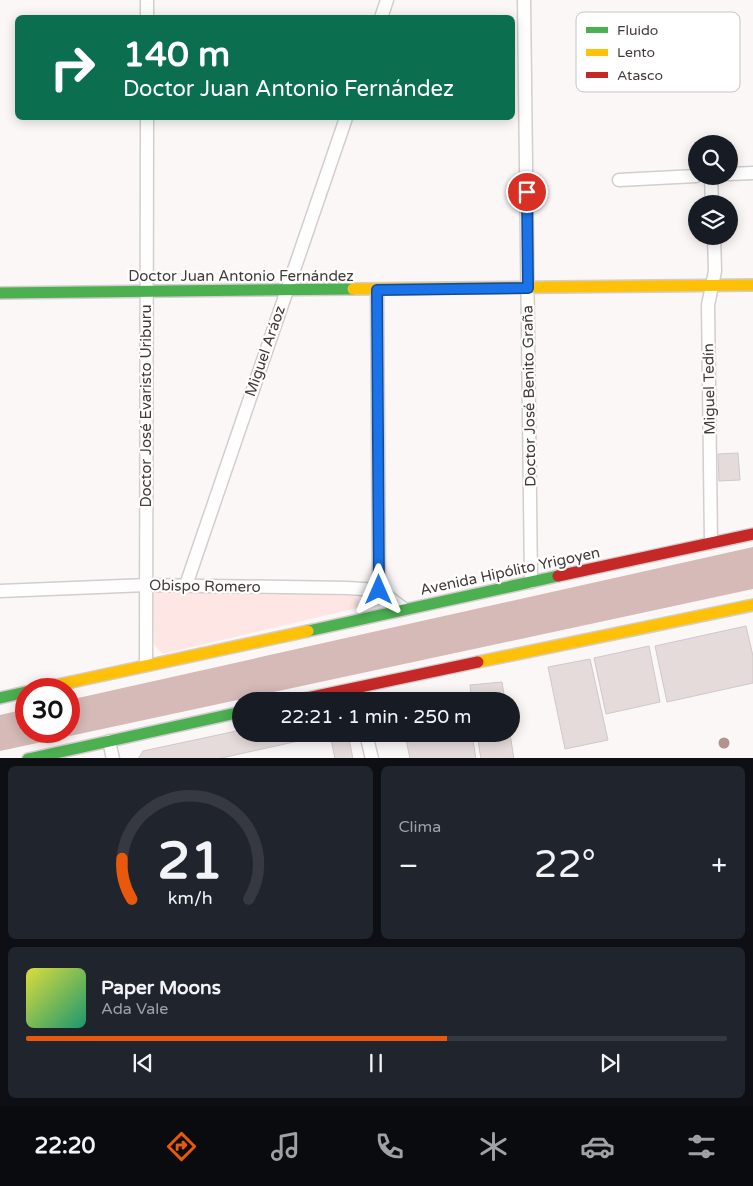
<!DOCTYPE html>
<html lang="es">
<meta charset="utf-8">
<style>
:root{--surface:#171b24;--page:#20242c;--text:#f1f3f6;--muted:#9ea1a6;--line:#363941;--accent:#ea580c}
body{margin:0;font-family:"Varela Round",sans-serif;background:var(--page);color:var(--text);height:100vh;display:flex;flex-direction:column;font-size:19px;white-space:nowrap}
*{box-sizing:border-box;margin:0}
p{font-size:16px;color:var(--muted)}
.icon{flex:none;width:28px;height:28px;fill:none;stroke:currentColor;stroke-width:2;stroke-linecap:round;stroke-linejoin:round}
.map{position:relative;height:758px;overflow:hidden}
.side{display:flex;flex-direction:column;gap:8px;padding:8px;background:#0d0f14;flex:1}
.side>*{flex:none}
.banner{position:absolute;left:15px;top:15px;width:500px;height:105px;border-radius:8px;box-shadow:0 2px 12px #0003;background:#0b6e4f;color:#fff;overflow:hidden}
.buttons{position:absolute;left:688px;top:135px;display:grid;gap:10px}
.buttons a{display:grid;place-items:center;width:50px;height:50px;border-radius:50%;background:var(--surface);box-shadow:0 2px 12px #0003;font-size:25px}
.speed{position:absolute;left:15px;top:678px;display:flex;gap:10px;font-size:25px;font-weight:700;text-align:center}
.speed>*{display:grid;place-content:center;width:65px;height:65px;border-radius:50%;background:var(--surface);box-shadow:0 2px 12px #0003;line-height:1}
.speed .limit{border:8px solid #d22;background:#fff;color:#111}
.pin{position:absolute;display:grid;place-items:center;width:42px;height:42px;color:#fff;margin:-21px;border:2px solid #fff;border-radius:50%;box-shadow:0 1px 5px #0007}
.me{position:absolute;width:55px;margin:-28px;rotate:0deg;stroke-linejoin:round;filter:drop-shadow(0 0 4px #0008)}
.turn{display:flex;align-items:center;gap:18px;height:105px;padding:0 25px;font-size:22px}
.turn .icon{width:65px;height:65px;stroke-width:2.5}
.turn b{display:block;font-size:35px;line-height:42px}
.big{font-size:38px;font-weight:600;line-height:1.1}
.side .widget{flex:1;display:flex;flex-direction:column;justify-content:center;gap:8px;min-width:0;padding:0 18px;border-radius:8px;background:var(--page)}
.side .dial{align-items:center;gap:0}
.dial svg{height:130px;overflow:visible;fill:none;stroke:var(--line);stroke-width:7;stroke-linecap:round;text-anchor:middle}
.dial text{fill:var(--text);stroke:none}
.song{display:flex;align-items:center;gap:15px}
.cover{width:60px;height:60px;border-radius:8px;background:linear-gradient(135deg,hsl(60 70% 55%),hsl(160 70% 35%))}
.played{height:5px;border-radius:2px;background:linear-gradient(90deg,var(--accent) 60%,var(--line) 60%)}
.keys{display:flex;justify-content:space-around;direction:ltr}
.heat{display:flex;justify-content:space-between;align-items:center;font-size:28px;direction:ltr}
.side .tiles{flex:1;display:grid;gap:8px;grid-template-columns:1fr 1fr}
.widget:last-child{grid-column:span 2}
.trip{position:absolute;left:232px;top:692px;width:288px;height:50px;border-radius:25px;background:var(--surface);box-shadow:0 2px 12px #0003;font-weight:600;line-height:50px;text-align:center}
.dock{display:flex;height:80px;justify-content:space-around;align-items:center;background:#090b0e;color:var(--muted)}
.dock .icon{width:35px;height:35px}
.dock .on{color:var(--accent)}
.dock b{font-size:22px;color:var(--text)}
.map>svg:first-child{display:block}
.green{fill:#fde6e4}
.water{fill:#d5bab7}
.building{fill:#e4dbda;stroke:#cfc9c9}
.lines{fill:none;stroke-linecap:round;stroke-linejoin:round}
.street-casing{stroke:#d3cdcd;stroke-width:15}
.fast-casing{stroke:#d3cdcd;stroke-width:14}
.slow-casing{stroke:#d3cdcd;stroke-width:14}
.jam-casing{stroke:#d3cdcd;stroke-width:14}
.street{stroke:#fffefe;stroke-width:12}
.fast{stroke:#4caf50;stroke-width:11}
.slow{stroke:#ffc107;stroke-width:11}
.jam{stroke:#c62828;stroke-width:11}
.tree{fill:#b29390}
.route-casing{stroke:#114b97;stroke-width:12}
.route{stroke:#1a73e8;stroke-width:9}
.labels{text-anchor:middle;stroke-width:4.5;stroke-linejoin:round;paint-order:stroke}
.street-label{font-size:15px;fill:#433a39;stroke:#fff}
.key{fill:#fff;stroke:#c7c4c4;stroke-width:1}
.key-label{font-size:14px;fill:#433a39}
</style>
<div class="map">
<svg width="753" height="759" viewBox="0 0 753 759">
<rect width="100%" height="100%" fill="#fcf7f7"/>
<polygon class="green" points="153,590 354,596 359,601 357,608 163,654 154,645"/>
<polygon class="water" points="753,547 753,589 0,751 0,715 26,709 26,731 69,731 69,700"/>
<g class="building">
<polygon points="738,453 740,480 719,481 718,454"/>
<polygon points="746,626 753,656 753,683 667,702 655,646"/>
<polygon points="649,646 660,702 606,714 594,658"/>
<polygon points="590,659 608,740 565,749 548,667"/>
<polygon points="502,682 505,701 472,701 470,685"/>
<polygon points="466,696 466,701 435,701"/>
<polygon points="241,730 241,734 348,734 353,759 335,759 330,734 217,759 138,759 143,751"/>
<polygon points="405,734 472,734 476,759 410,759"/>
<polygon points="477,734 510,734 514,759 481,759"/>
</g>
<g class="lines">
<g class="street-casing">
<g id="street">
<polyline points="524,0 531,582"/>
<polyline points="147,18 147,0"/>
<polyline points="381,18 387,0"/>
<polyline points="729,174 753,173"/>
<polyline points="711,176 712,204"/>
<polyline points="619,180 696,176"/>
<polyline points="377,290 379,590"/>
<polyline points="711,543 708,305 715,271 714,236"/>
<polyline points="186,585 346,118"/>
<polyline points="0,591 147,585 347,588 379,590 404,609"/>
<polyline points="146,665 147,118"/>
<polyline points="366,734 372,759"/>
<polyline points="109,741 113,759"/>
</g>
</g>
<g class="fast-casing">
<g id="fast">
<polyline points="0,293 353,289"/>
<polyline points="308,631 558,576"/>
<polyline points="0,698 26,692"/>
<polyline points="28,759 241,712"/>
</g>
</g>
<g class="slow-casing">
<g id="slow">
<polyline points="353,289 753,285"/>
<polyline points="478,662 753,605"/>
<polyline points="39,689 308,631"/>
</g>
</g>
<g class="jam-casing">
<g id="jam">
<polyline points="558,576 753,534"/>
<polyline points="293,701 478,662"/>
</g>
</g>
<use href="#street" class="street"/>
<use href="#fast" class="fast"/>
<use href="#slow" class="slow"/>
<use href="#jam" class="jam"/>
</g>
<circle class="tree" cx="724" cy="743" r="5.5"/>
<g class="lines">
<g class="route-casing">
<polyline id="route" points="379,590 377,290 528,288 527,192"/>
</g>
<use href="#route" class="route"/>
</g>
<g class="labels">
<g class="street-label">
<text x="241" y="281">Doctor Juan Antonio Fernández</text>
<text transform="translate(265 351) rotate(-71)" y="5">Miguel Aráoz</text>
<text transform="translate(709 389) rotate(-91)" y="5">Miguel Tedín</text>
<text transform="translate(529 396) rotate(-91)" y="5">Doctor José Benito Graña</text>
<text transform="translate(146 406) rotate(-90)" y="5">Doctor José Evaristo Uriburu</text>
<text transform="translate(510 571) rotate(-12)" y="5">Avenida Hipólito Yrigoyen</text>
<text transform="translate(205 586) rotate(1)" y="5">Obispo Romero</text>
</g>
</g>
<rect x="576" y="12" width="164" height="80" rx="8" class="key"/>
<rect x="586" y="27" width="22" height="6" fill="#4caf50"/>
<rect x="586" y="49" width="22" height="7" fill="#ffc107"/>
<rect x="586" y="72" width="22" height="6" fill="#c62828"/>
<g class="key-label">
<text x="617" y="35">Fluido</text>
<text x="617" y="57">Lento</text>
<text x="617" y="80">Atasco</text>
</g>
</svg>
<div class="buttons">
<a><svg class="icon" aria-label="search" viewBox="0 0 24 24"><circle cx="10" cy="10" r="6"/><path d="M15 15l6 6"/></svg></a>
<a><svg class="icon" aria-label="layers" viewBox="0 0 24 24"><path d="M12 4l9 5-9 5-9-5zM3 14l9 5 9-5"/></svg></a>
</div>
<div class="speed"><div class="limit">30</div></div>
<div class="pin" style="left:527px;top:192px;background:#d93025"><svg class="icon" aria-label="arrive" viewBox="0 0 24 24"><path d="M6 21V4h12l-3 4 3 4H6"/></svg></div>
<svg class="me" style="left:379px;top:590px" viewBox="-20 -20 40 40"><path d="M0-17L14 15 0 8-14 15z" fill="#1a73e8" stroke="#fff" stroke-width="4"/></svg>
<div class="trip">22:21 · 1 min · 250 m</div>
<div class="banner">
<div class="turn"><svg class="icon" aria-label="right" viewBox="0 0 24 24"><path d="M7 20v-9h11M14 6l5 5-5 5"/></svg><div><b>140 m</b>Doctor Juan Antonio Fernández</div></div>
</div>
</div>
<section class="side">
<div class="tiles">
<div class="widget dial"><svg viewBox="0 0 100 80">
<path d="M14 69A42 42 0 1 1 86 69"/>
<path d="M14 69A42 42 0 0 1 8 44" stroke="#ea580c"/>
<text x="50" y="56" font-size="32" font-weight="700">21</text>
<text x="50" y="72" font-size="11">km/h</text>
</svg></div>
<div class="widget"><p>Clima</p>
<div class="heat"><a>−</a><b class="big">22°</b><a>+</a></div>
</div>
<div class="widget">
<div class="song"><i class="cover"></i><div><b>Paper Moons</b><p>Ada Vale</p></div></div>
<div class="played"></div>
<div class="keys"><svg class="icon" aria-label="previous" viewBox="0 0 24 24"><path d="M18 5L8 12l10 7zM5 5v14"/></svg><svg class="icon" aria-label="pause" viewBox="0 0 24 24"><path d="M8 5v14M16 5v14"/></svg><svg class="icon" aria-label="next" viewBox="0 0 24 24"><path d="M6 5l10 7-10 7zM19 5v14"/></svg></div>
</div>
</div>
</section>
<nav class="dock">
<b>22:20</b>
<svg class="icon on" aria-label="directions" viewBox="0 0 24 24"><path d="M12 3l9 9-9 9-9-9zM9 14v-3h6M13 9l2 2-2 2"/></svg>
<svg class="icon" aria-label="music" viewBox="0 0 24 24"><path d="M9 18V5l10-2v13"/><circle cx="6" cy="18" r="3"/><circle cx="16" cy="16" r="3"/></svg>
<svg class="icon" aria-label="phone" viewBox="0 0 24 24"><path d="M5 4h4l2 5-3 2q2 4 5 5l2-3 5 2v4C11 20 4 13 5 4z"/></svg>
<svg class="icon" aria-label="climate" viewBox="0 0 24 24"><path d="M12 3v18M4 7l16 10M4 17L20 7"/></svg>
<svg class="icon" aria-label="car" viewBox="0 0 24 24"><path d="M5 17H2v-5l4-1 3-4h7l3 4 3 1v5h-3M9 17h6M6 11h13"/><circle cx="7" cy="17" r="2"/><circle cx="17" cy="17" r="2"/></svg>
<svg class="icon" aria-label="filters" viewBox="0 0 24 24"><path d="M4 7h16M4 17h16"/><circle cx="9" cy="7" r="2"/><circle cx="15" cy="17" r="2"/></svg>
</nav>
